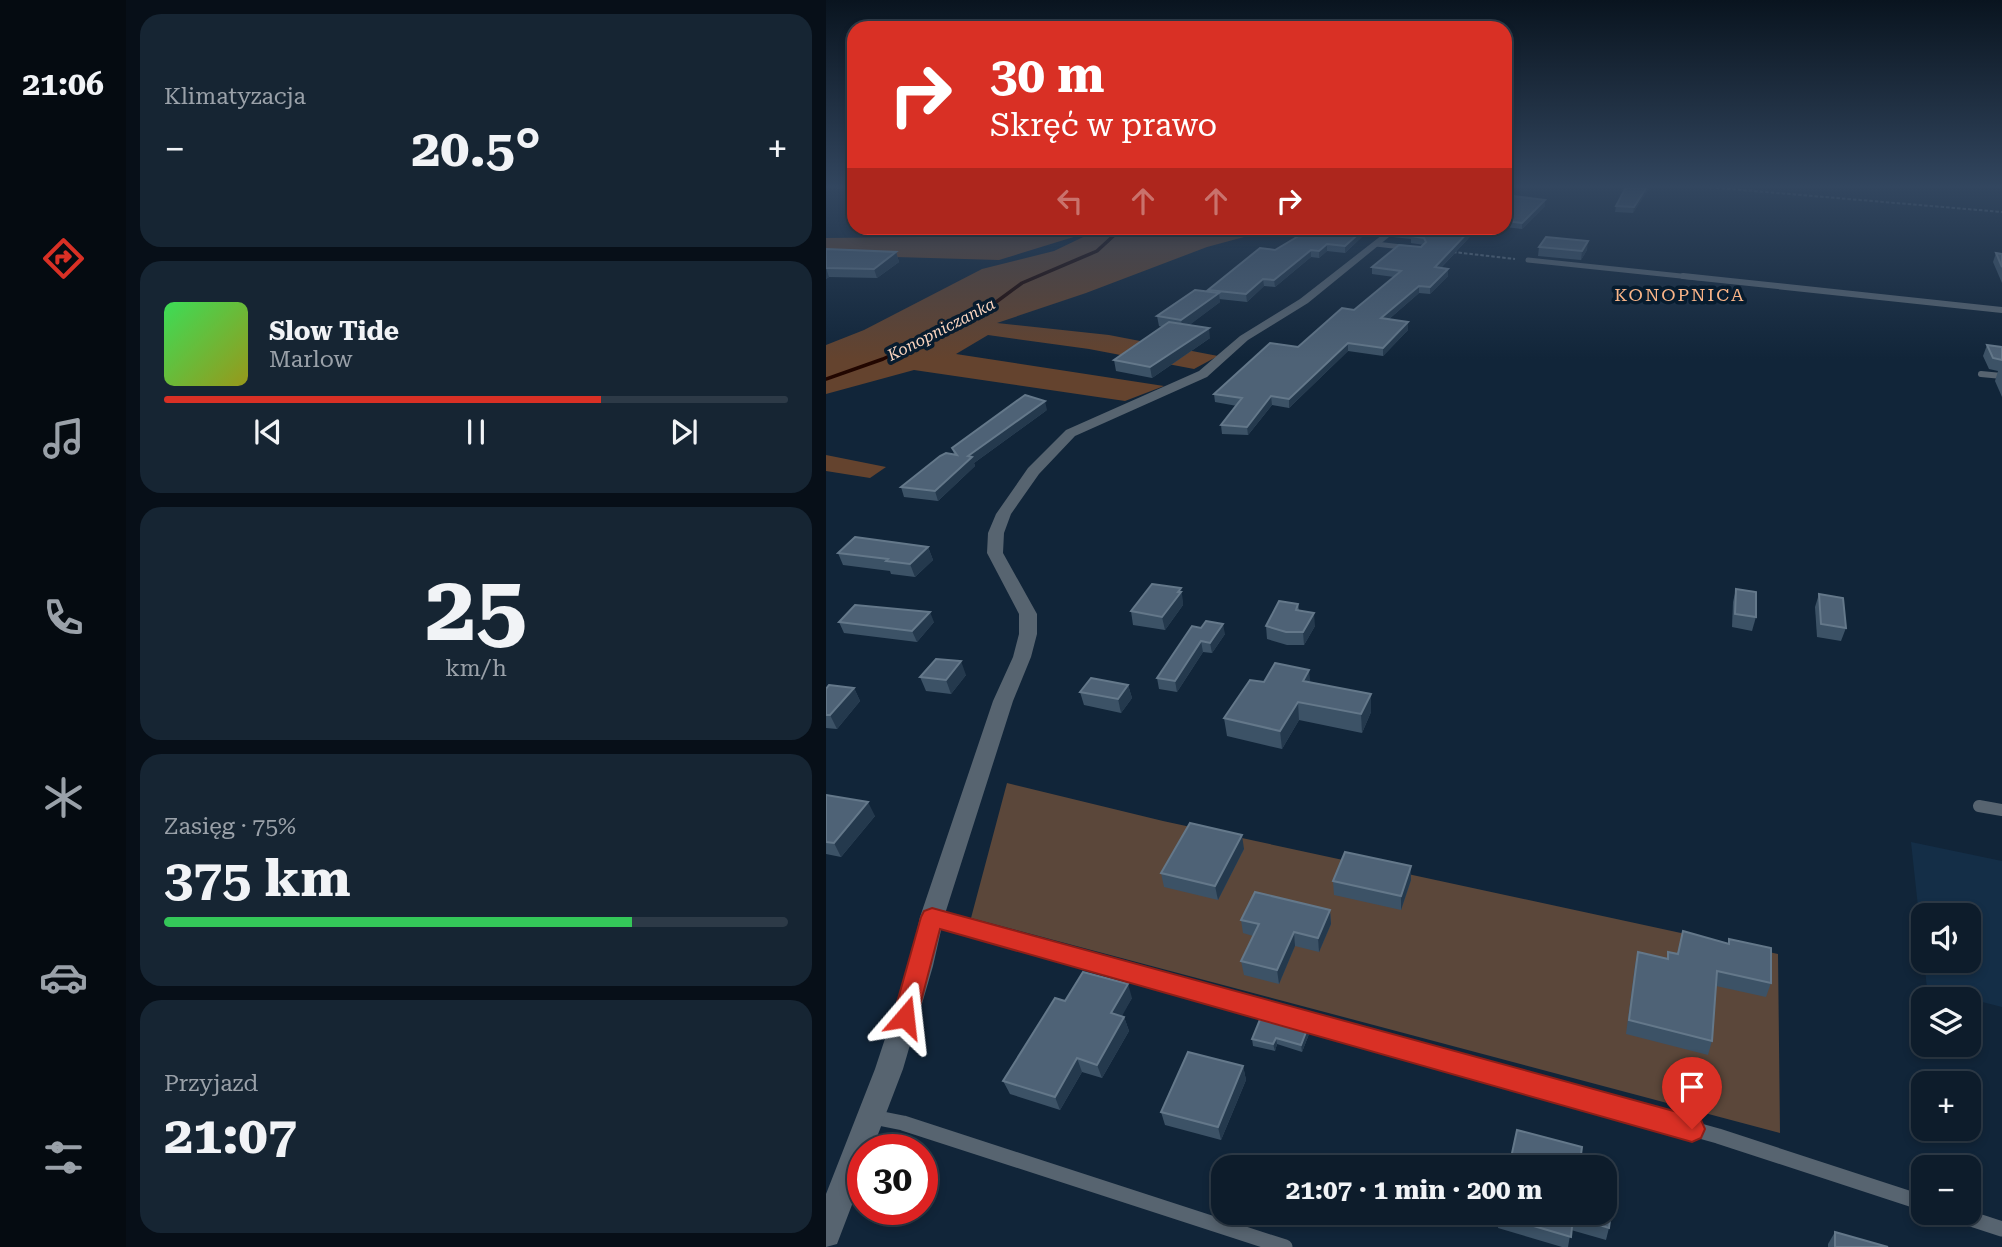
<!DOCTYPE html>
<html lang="pl">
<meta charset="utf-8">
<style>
:root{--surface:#0d1c2b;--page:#162533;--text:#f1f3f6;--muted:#9aa1a9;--line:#2d3a47;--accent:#d93025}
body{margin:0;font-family:"Roboto Serif",serif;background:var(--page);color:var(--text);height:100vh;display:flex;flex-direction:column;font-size:26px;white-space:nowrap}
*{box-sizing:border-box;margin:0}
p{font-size:23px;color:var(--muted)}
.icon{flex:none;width:38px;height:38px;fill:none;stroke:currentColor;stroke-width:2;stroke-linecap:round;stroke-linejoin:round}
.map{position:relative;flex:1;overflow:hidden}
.drawer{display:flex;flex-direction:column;gap:14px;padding:14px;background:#070f18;width:700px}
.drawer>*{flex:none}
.banner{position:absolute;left:21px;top:21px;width:665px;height:214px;border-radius:21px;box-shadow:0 4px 10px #0003,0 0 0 2px var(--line);background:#d93025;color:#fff;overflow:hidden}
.fabs{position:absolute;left:1085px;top:903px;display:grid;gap:14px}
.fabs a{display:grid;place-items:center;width:70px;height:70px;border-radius:14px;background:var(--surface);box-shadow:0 4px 10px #0003,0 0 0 2px var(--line);font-size:35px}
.speed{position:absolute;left:21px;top:1134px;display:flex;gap:14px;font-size:35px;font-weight:700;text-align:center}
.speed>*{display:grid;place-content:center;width:91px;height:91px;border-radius:50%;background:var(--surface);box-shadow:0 4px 10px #0003,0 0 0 2px var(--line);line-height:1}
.speed .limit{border:10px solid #d22;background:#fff;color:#111}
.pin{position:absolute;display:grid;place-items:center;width:60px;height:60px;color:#fff;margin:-72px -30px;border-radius:50% 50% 50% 0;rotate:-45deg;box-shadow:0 0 7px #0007}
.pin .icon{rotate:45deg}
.me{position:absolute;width:77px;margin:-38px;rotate:17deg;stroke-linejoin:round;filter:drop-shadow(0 0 5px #0008)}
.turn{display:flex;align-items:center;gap:24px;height:147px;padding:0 28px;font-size:32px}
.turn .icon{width:91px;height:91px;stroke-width:2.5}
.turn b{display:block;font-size:49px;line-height:60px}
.lanes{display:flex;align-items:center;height:66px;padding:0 28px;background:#0003;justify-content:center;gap:35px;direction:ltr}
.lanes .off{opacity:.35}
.big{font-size:52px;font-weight:700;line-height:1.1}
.drawer .card{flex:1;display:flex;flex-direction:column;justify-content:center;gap:10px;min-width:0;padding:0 24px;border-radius:21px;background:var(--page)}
.drawer .dial{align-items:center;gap:0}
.dial b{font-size:91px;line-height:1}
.song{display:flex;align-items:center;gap:21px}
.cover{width:84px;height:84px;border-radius:10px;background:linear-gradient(135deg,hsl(130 70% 55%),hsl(60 70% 35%))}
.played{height:7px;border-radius:4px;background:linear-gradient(90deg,var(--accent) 70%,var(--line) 70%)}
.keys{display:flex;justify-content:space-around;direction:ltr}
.heat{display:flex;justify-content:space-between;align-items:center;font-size:38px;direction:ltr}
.charge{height:10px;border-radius:5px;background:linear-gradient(90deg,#34c759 75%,var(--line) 0)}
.trip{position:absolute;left:385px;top:1155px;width:406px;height:70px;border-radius:21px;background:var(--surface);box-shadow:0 4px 10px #0003,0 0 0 2px var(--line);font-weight:700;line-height:70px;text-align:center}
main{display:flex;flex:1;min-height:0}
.tabs{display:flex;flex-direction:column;width:126px;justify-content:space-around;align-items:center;background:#050b11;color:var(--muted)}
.tabs .icon{width:49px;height:49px}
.tabs .active{color:var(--accent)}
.tabs b{font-size:32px;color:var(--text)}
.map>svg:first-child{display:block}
.built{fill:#142e47}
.green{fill:#5b473a}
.forest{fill:#64432e}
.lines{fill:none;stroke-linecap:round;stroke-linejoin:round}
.stream{stroke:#210600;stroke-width:3.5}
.path{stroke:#5c6e7f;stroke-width:2;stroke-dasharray:3.5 2;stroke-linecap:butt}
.service-far3{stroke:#576470;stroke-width:5}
.service-far2{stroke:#576470;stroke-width:6}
.service-far1{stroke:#576470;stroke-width:12}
.service{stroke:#576470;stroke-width:15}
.minor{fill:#576470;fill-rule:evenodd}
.wall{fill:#3c5266}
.shaded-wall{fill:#24394d}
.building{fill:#4e6276;stroke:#64788a;stroke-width:2}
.route{fill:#d93025;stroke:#8d1f18;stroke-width:2}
.labels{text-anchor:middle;stroke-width:7;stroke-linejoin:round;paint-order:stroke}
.far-water-label{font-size:16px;font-style:italic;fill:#fbd5bf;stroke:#071c2f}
.far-quarter-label{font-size:18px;letter-spacing:2px;fill:#fab588;stroke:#071c2f}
</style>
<main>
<nav class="tabs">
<b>21:06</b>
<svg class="icon active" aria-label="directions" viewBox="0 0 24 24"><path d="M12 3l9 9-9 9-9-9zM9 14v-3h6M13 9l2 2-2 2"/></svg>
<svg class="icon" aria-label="music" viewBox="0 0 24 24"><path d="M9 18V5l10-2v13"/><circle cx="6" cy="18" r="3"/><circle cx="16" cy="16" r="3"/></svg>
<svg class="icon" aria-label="phone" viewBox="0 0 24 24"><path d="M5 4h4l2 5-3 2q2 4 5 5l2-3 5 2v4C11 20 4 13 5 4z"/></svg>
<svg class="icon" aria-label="climate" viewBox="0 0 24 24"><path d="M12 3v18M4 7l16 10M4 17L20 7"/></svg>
<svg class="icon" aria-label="car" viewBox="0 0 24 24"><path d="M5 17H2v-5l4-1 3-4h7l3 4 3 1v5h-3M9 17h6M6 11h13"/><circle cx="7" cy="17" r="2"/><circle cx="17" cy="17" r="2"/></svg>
<svg class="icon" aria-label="filters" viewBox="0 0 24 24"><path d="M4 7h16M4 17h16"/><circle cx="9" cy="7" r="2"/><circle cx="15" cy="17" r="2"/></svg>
</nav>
<section class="drawer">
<div class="card"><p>Klimatyzacja</p>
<div class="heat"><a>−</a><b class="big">20.5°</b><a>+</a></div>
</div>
<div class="card">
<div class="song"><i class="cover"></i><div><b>Slow Tide</b><p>Marlow</p></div></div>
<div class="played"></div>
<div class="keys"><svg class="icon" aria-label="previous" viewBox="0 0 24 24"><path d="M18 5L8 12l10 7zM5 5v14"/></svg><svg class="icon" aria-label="pause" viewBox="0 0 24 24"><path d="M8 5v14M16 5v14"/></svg><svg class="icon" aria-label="next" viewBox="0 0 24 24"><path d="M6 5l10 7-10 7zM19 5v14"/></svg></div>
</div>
<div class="card dial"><b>25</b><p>km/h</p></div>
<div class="card"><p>Zasięg · 75%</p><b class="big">375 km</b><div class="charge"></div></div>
<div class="card"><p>Przyjazd</p><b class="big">21:07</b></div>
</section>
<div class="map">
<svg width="1176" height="1247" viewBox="0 0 1176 1247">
<rect width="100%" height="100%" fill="#112539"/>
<polygon class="built" points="1085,842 1176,861 1176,1007 1101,988 1098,961 1143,961 1143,915 1097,915 1097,953"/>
<g class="green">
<polygon points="182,228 276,228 263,236 179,230"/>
<polygon points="181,783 337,821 952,954 954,1133 145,918"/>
</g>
<g class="forest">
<polygon points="276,228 484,228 470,235 444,230 381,247 260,293 171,323 283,335 392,356 368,369 263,349 162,335 130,354 338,386 299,401 88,370 0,394 0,345 38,330 156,269 228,251"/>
<polygon points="108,230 254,235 173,260 0,255 0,238 93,237"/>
<polygon points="0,455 60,467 44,478 0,471"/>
</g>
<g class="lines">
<polyline class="stream" points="0,379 57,359 158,311 196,283 271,251 296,228"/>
<g class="path">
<polyline points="857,185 1176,212"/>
<polyline points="0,187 28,188"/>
<polyline points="627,252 689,259"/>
</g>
<g class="service-far3">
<polyline points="550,244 584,248"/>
<polyline points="702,260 874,278"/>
</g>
<g class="service-far2">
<polyline points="857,276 1176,310"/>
<polyline points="1155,374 1176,376"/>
</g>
<g class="service-far1">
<polyline points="1153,806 1176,810"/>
<polyline points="107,917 250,957"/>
</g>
<g class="service">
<polyline points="243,955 892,1136 1097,1203"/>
<polyline points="47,1117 77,1123 459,1247"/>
<polyline points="1127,1213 1176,1229"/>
</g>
<polygon class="minor" points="565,228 574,228 482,303 422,340 381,377 249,436 213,474 185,514 178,533 177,553 211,614 211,634 205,657 187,701 118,917 107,966 77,1069 46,1150 37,1150 37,1176 11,1244 0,1247 0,1194 49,1069 83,966 94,917 167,701 187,657 193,634 193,614 161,553 162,533 170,514 202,468 240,430 373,371 414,336 474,299"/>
</g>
<g class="wall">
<polygon points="825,185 807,213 789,212 790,206"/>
<polygon points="679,195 719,206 696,229 679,227"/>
<polygon points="486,228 562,228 551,236 539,234 519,253 501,251 493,258 485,257 449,287 438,286 421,302 393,299 394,302 363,325 384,338 326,378 290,371 288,360 336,327 333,326 331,316 382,291"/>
<polygon points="652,228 615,268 622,269 622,276 604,294 593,293 562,320 582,322 582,330 557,356 522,351 463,408 446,405 422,435 396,434 395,425 411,406 389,402 388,394 472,347 528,310 568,277 546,274 546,267 595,247 598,245 585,243 585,239 567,237 566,231"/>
<polygon points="713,247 761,250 755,260 712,256"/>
<polygon points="0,249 70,252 73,262 51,278 3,277 0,279"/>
<polygon points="1170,253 1176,254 1176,283 1167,262"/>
<polygon points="1161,345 1176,347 1176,397 1169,381 1172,371 1163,369 1157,356"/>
<polygon points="221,410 148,463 149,466 112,501 78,497 75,487 128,454 126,448"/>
<polygon points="102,547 107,560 89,577 65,574 64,571 17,565 12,553"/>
<polygon points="910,589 930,617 926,631 906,627 907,602"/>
<polygon points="993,594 1020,628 1015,641 991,637 989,607"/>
<polygon points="357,601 357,605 339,630 307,625 305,611"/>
<polygon points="472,604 473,610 489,626 478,645 461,645 441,639 440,626"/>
<polygon points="13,622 108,622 91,642 18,633"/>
<polygon points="366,626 399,634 386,653 377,652 351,692 333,689 331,678"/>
<polygon points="140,675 125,694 100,691 94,677"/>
<polygon points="438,682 484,683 545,712 536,733 473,720 456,749 401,736 398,718"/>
<polygon points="302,685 306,698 295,713 258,705 254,692"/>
<polygon points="28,688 34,701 11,729 0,728 0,689"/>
<polygon points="0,795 49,816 15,857 0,854"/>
<polygon points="418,849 392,900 338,887 335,873"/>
<polygon points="585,880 575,910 508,895 507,881"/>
<polygon points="504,910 505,924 493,952 469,946 453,984 418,975 415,961 427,936 417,933 415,920"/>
<polygon points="857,931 902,944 903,939 945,983 940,997 890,986 886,1041 882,1055 800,1034 809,965 812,952 841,958 842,952 851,954"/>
<polygon points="306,998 295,1016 298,1017 303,1031 276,1078 256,1072 234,1110 184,1094 177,1081 239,1001"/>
<polygon points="483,1034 476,1052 451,1044 449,1051 427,1046 426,1039"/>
<polygon points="417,1066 420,1080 395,1140 339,1125 335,1112"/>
<polygon points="674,1213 779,1213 783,1228 780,1240 745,1230 742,1247 736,1247 672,1228"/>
<polygon points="1009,1232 1062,1247 1002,1247 1002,1244"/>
</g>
<g class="shaded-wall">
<polygon points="822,185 825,185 807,213 808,207"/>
<polygon points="719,200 719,206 696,229 696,223"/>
<polygon points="539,228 539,234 519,253 519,246"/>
<polygon points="553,228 562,228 551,236 551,229"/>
<polygon points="646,228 652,228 609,274 609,267"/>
<polygon points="762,241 761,250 755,260 756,251"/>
<polygon points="501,244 501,251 493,258 493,251"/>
<polygon points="485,250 485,257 449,287 448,280"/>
<polygon points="70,252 73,262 51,278 48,269"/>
<polygon points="0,268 3,277 0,279"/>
<polygon points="622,269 622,276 604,294 604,287"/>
<polygon points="437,279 438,286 421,302 420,294"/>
<polygon points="593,286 593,293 555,326 555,318"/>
<polygon points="393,293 394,302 357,330 355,320"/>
<polygon points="582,322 582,330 557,356 557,348"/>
<polygon points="383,328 384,338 326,378 324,367"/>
<polygon points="522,343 522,351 463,408 463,399"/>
<polygon points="445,396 446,405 422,435 421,427"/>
<polygon points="219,401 221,410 148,463 149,466 112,501 109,491 142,456"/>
<polygon points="102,547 107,560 89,577 84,564"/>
<polygon points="355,588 357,601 357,605 339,630 336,617"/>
<polygon points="104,612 108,622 91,642 86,631"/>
<polygon points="488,613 489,626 478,645 477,632"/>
<polygon points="397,624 399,634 386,653 384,643"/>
<polygon points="375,641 377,652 351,692 349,681"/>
<polygon points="135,661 140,675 125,694 120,680"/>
<polygon points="483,670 485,688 477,681"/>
<polygon points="302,685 306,698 295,713 292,699"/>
<polygon points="28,688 34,701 11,729 4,715"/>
<polygon points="545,694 545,712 536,733 535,714"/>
<polygon points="472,702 473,720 456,749 454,731"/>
<polygon points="42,802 49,816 15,857 8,843"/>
<polygon points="416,835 418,849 392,900 389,886"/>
<polygon points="585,866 585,880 575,910 575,896"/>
<polygon points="504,910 505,924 493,952 492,938"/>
<polygon points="468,932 469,946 453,984 451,970"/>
<polygon points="302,984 306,998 290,1027 285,1013"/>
<polygon points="298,1017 303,1031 276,1078 271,1065"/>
<polygon points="482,1027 483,1034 476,1052 475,1045"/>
<polygon points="450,1038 451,1044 449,1051 447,1044"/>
<polygon points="251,1058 256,1072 234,1110 229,1097"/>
<polygon points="417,1066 420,1080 395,1140 392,1127"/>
</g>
<g class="building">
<polygon points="801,185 822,185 808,207 790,206"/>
<polygon points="679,195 719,200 696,223 679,221"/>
<polygon points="486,228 553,228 551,229 539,228 519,246 501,244 493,251 485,250 448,280 437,279 420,294 382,290 434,248 449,250"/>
<polygon points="570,228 646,228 609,267 622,269 604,287 593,286 555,318 582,322 557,348 522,343 463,399 445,396 421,427 395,425 416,398 388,394 444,343 472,347 516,308 528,310 575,271 546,267 573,245 595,247 600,242 598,238 585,236 588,233 566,231"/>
<polygon points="720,237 762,241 756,251 713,247"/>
<polygon points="0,249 70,252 48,269 0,268"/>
<polygon points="1170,253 1176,254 1176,267"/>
<polygon points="369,290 393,293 355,320 331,316"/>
<polygon points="343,322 383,328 324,367 288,360"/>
<polygon points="1161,345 1176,347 1176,360 1167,358"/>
<polygon points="199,395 219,401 142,456 146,457 109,491 75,487 114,456 120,453 131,455 126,448"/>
<polygon points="29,537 102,547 84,564 60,561 62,559 12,553"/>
<polygon points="326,584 355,588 352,592 355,592 336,617 305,611"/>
<polygon points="910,589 930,592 930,617 909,614"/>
<polygon points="993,594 1017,598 1020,628 995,624"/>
<polygon points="453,601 472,604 470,610 488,613 477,632 460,632 440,626"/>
<polygon points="29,605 104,612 86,631 13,622"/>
<polygon points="380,621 397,624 384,643 375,641 349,681 331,678 366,626 375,628"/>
<polygon points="110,659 135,661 120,680 94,677"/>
<polygon points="449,663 483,670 477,681 545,694 535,714 472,702 454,731 398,718 424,680 438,682"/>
<polygon points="265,678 302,685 292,699 254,692"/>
<polygon points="3,685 28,688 4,715 0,715 0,689"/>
<polygon points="0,795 42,802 8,843 0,842"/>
<polygon points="364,823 416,835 389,886 335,873"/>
<polygon points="519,852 585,866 575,896 507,881"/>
<polygon points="429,892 504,910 492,938 468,932 451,970 415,961 433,924 415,920"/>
<polygon points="857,931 903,944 903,939 945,948 945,983 891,971 886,1041 803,1020 812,952 842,959 842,952 852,954"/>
<polygon points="257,972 302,984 285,1013 298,1017 271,1065 251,1058 229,1097 177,1081 229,998 239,1001"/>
<polygon points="435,1017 482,1027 475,1045 450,1038 447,1044 426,1039"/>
<polygon points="362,1052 417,1066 392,1127 335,1112"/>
<polygon points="691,1130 756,1147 754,1162 773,1167 683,1167"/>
<polygon points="779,1169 790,1172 783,1228 747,1217 745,1237 674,1216 674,1213 779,1213"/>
<polygon points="1009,1232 1062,1247 1009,1247"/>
</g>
<linearGradient id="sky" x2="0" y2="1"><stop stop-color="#09141f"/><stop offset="0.52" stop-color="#32465f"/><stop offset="1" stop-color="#32465f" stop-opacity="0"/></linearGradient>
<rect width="1176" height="359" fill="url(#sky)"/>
<polygon class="route" points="106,908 866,1116 875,1120 879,1129 875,1138 866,1142 114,929 91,1017 88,1025 79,1028 71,1025 67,1017 95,917 98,911"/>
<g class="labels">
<g class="far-water-label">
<text transform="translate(115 329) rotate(-27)" y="6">Konopniczanka</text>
</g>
<g class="far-quarter-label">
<text x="854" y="301">KONOPNICA</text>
</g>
</g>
</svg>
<div class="fabs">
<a><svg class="icon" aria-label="sound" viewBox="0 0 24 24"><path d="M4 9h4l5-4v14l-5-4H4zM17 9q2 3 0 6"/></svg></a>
<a><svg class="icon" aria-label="layers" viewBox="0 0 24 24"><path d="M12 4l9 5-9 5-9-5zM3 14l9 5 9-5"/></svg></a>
<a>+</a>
<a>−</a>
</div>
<div class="speed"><div class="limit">30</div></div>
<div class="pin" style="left:866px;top:1129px;background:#d93025"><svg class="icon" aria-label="arrive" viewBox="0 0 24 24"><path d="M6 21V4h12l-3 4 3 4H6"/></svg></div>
<svg class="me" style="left:79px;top:1017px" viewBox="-20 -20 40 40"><path d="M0-17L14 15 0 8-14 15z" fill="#d93025" stroke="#fff" stroke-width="4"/></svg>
<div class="trip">21:07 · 1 min · 200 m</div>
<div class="banner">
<div class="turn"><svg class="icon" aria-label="right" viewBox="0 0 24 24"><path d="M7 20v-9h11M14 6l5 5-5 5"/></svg><div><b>30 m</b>Skręć w prawo</div></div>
<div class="lanes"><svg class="icon off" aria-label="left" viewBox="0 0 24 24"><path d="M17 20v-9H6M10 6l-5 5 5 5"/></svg><svg class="icon off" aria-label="ahead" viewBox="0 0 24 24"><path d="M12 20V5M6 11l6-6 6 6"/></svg><svg class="icon off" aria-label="ahead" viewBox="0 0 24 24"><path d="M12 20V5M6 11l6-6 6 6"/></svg><svg class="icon" aria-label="right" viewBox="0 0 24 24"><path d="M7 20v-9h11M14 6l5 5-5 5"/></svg></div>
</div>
</div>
</main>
